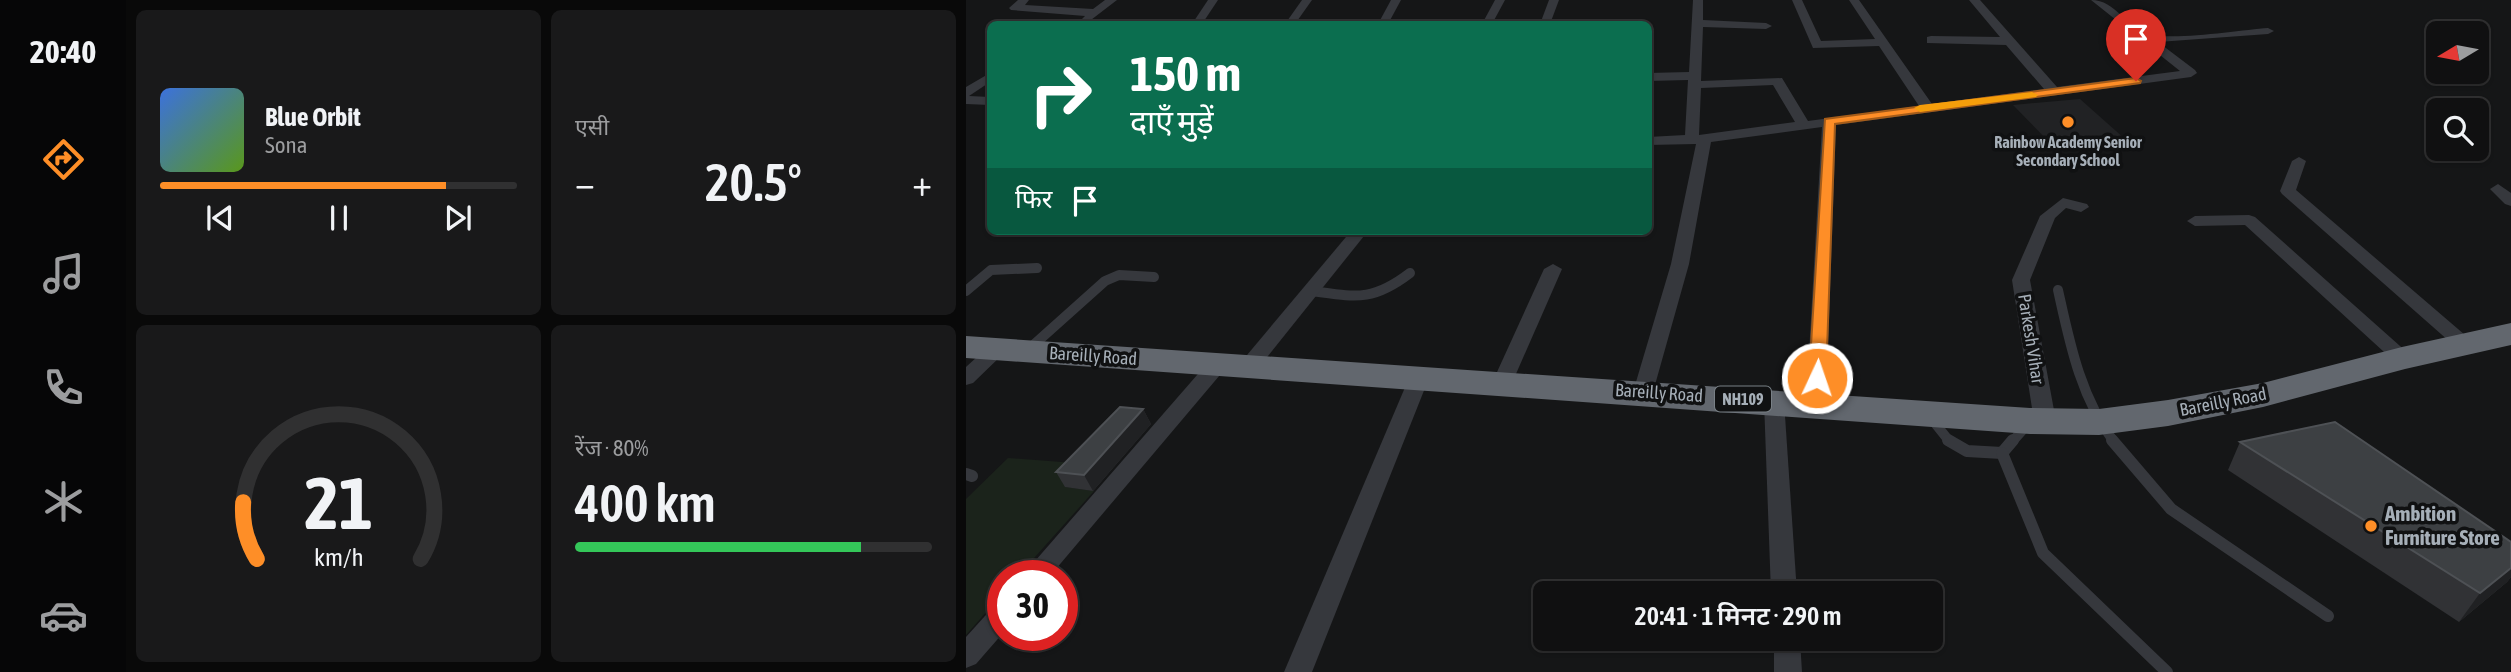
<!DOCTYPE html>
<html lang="hi">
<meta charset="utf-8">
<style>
:root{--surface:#101011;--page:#19191a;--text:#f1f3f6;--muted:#9c9d9f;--line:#303031;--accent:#fe8e27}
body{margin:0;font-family:"Asap Condensed","Noto Sans Devanagari",sans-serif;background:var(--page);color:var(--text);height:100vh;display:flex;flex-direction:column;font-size:26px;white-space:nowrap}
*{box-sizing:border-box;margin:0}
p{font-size:23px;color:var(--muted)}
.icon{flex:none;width:38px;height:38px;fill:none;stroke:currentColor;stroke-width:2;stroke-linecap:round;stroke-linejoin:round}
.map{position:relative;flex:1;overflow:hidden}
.drawer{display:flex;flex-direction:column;gap:10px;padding:10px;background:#090909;width:840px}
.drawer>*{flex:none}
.guide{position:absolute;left:21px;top:21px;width:665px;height:214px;border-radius:10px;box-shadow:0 2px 5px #0004,0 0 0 2px var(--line);background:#0b6e4f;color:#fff;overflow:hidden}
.needle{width:46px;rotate:260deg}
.buttons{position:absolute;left:1460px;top:21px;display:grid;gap:14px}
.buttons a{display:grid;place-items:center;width:63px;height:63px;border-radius:10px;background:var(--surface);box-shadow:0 2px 5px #0004,0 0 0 2px var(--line);font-size:35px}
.speed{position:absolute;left:21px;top:560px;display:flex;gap:14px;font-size:35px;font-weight:700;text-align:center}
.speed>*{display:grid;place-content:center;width:91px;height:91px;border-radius:50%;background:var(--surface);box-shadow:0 2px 5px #0004,0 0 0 2px var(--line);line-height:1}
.speed .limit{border:10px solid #d22;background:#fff;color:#111}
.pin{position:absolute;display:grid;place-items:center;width:60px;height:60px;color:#fff;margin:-72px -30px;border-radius:50% 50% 50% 0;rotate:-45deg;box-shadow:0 0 7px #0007}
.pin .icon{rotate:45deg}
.me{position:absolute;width:77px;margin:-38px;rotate:3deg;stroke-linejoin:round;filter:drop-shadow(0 0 5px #0008)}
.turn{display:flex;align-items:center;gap:24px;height:147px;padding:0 28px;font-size:32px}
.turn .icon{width:91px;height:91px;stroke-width:2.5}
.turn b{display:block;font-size:49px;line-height:60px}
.then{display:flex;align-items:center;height:66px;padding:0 28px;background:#0003;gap:14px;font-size:26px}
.big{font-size:52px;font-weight:600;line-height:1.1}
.drawer .widget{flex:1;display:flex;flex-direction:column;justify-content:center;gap:10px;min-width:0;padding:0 24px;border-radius:10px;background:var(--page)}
.drawer .dial{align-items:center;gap:0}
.dial svg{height:182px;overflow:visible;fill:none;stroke:var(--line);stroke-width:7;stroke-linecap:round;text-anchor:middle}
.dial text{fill:var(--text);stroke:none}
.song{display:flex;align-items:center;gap:21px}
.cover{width:84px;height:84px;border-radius:10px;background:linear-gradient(135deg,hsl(220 70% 55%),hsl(90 70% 35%))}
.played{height:7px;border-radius:4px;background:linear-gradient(90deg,var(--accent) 80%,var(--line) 80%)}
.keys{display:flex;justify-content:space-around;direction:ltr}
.heat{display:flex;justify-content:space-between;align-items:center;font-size:38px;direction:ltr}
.charge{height:10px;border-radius:5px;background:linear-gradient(90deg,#34c759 80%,var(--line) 0)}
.drawer .tiles{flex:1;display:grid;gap:10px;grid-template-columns:repeat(2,1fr)}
.trip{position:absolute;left:567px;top:581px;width:410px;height:70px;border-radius:10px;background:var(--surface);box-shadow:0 2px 5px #0004,0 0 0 2px var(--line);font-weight:600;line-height:70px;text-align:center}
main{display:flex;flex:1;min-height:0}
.menu{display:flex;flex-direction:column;width:126px;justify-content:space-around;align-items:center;background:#060607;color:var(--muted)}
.menu .icon{width:49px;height:49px}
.menu .on{color:var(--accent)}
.menu b{font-size:32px;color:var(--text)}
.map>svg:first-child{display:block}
.built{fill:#212224}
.green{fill:#1b231b}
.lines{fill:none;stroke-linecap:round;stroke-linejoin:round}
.lane-far1{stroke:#36383d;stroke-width:10}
.lane{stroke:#36383d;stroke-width:12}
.street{fill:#36383d;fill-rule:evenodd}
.highway{fill:#62676e;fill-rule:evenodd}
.wall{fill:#313235}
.shaded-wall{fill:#202123}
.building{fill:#3d4043;stroke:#4e5155;stroke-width:2}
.route{fill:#fe8e27;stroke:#a55c19;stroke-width:2}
.slow{fill:#f59e0b}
.poi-dot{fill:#fe8e27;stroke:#101112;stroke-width:2.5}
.labels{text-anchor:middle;stroke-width:7;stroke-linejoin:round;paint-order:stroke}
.far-poi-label{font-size:16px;font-weight:bold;fill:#a6afb8;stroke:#101112}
.shield{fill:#101112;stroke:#798086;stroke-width:2}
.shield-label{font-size:16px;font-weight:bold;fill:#a6afb8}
.street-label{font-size:18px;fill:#a6afb8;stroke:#101112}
.near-poi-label{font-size:21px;font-weight:bold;fill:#a6afb8;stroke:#101112;text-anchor:start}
</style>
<main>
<nav class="menu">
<b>20:40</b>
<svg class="icon on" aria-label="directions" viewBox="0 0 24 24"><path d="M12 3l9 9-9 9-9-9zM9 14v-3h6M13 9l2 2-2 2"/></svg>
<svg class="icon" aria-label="music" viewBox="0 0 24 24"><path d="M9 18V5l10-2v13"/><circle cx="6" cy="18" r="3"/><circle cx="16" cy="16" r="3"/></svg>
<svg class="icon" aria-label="phone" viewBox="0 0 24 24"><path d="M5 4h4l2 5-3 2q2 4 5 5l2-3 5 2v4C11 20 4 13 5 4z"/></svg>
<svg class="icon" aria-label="climate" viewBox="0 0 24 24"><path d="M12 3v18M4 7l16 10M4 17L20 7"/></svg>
<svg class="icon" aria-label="car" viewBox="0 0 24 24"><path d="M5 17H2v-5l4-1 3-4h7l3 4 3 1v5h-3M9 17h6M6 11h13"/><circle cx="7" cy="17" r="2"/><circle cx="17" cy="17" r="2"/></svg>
</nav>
<section class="drawer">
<div class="tiles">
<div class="widget">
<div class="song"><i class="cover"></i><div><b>Blue Orbit</b><p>Sona</p></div></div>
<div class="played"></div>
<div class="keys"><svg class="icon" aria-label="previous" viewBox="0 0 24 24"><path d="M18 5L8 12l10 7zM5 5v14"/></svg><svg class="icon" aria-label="pause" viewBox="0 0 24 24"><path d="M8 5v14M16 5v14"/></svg><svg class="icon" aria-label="next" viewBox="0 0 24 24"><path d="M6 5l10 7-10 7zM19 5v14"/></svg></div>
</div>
<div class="widget"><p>एसी</p>
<div class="heat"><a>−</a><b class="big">20.5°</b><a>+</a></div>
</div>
<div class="widget dial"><svg viewBox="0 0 100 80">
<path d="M14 69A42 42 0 1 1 86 69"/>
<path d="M14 69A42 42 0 0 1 8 44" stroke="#fe8e27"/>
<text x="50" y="56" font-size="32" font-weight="700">21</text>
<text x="50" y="72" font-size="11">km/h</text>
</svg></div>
<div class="widget"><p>रेंज · 80%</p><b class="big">400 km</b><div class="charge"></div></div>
</div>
</section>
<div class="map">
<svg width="1545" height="672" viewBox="0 0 1545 672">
<rect width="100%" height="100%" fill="#151617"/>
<polygon class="built" points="1114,99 1159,139 1087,146 1047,105"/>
<polygon class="green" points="42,458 122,464 100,487 128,491 52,576 37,576 37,593 0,635 0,499"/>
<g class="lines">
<g class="lane-far1">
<path d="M1092 290C1104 344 1114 396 1148 442"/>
<polyline points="0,291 25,270 71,268"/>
<path d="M345 291C390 297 406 302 444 273"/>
<polyline points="63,349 139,281 153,275 188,277"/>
<polyline points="964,417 984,442"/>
<polyline points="1046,442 1062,424"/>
</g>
<g class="lane">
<polyline points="982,440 1001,451 1036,453 1047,440"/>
<polyline points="1146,440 1205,509 1362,616"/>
<polyline points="1036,453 1077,553 1201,672"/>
<polyline points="0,474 6,476"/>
</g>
<g class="street">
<polygon points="52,0 63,0 59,5 127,9 139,0 151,0 121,23 115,20 119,16 45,10 43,8"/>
<polygon points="242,0 252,0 236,24 226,24"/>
<polygon points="336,0 346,0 329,24 319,24"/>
<polygon points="425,0 435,0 422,24 412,24"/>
<polygon points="529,0 539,0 526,24 516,24"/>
<polygon points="583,0 593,0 584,24 574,24"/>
<path d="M727 0H737V20L800 23 806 26 800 29 737 27 735 81 816 78 842 121 953 106 913 46 847 48 826 0H836L855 41 909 39 883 0H893L966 104 1078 89 1040 45 961 43V37L965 36 1034 37 1003 0H1014L1091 87 1214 71 1125 0C1150 0 1160 28 1183 34 1207 41 1275 30 1302 28L1308 31 1302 34 1192 42 1229 70 1231 73 1225 77 870 125 860 405 857 410H843L840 405 856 127 745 142 723 264 687 392 677 399 667 392 705 264 730 144 682 145V137L719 135 722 80 682 81V73L723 72ZM807 85 829 122 733 135 735 88Z"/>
<polygon points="24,73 24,82 3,96 24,97 24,105 0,104 0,87"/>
<polygon points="1333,157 1340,161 1330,190 1506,341 1509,345 1506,349 1492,349 1316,194 1314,191 1326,161"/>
<polygon points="1532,184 1545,193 1545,206 1539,204 1524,189"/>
<polygon points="1097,198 1121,204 1123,207 1115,212 1100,208 1089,218 1064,280 1090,421 1087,426 1071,426 1068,421 1046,280 1074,216"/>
<polygon points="1283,215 1289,217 1443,354 1446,358 1443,362 1429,362 1279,225 1229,226 1221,221 1229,216"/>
<polygon points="385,231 402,231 290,371 276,371 273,366 276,361"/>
<polygon points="587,264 596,269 546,383 536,390 529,388 526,383 578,269"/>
<polygon points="31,343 38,345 41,349 38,353 7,383 0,385 0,367 24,345"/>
<polygon points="252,358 262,364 259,369 84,576 56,576 245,359"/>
<polygon points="453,371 463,378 346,672 318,672 443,378"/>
<polygon points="808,394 818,401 831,593 805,593 798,401"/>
<polygon points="37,603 37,633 10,664 0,668 0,637 28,606"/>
<polygon points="808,639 834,639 836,672 808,672"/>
</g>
<polygon class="highway" points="1545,323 1545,345 1439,369 1297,407 1202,426 1133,435 1064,434 0,358 0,336 1064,408 1133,409 1202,400 1297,383 1436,347"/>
</g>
<g class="wall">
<polygon points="177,409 185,424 127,491 99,487 90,472"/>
<polygon points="1274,442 1545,542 1545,577 1541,582 1493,622 1262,470"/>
</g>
<g class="shaded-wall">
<polygon points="177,409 185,424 127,491 118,475"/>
<polygon points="1545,568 1545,577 1541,582 1493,622 1514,593"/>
</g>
<g class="building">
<polygon points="154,407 177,409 118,475 90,472"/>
<polygon points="1369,422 1545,542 1545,568 1514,593 1274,442"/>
</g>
<polygon class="route" points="1170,78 1175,81 1174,83 869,124 860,378 857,382 845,382 843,378 859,119"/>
<polygon class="slow" points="1066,92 1072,95 1070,97 954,112 948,108 954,105"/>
<g class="poi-dot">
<circle cx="1102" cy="122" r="7"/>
<circle cx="1405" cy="526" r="7"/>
</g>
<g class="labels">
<g class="far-poi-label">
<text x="1102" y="148">Rainbow Academy Senior<tspan x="1102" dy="18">Secondary School</tspan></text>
</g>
<rect class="shield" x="749" y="386.5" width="56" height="25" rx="5"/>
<g class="shield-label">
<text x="777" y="405">NH109</text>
</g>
<g class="street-label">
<text transform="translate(1065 339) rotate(81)" y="6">Parkesh Vihar</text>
<text transform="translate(127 356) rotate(4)" y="6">Bareilly Road</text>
<text transform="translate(693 393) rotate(4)" y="6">Bareilly Road</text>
<text transform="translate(1257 402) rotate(-11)" y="6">Bareilly Road</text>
</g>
<g class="near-poi-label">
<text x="1419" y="521">Ambition<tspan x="1419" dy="24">Furniture Store</tspan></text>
</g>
</g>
</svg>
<div class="buttons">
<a><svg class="needle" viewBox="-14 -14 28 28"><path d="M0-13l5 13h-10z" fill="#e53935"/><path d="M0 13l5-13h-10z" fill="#9c9d9f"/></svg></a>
<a><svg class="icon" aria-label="search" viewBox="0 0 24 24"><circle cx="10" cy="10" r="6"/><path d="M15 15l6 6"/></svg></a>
</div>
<div class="speed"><div class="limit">30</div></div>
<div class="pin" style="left:1170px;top:81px;background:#d93025"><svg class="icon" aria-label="arrive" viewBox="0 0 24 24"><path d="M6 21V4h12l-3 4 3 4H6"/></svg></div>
<svg class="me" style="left:851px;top:378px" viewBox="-20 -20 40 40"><circle r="17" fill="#fe8e27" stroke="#fff" stroke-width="3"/><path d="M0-11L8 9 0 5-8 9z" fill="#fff"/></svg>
<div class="trip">20:41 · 1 मिनट · 290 m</div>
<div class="guide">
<div class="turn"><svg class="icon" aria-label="right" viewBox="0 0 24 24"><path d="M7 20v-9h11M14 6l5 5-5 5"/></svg><div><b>150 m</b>दाएँ मुड़ें</div></div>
<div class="then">फिर<svg class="icon" aria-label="arrive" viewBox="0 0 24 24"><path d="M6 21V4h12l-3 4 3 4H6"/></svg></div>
</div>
</div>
</main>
